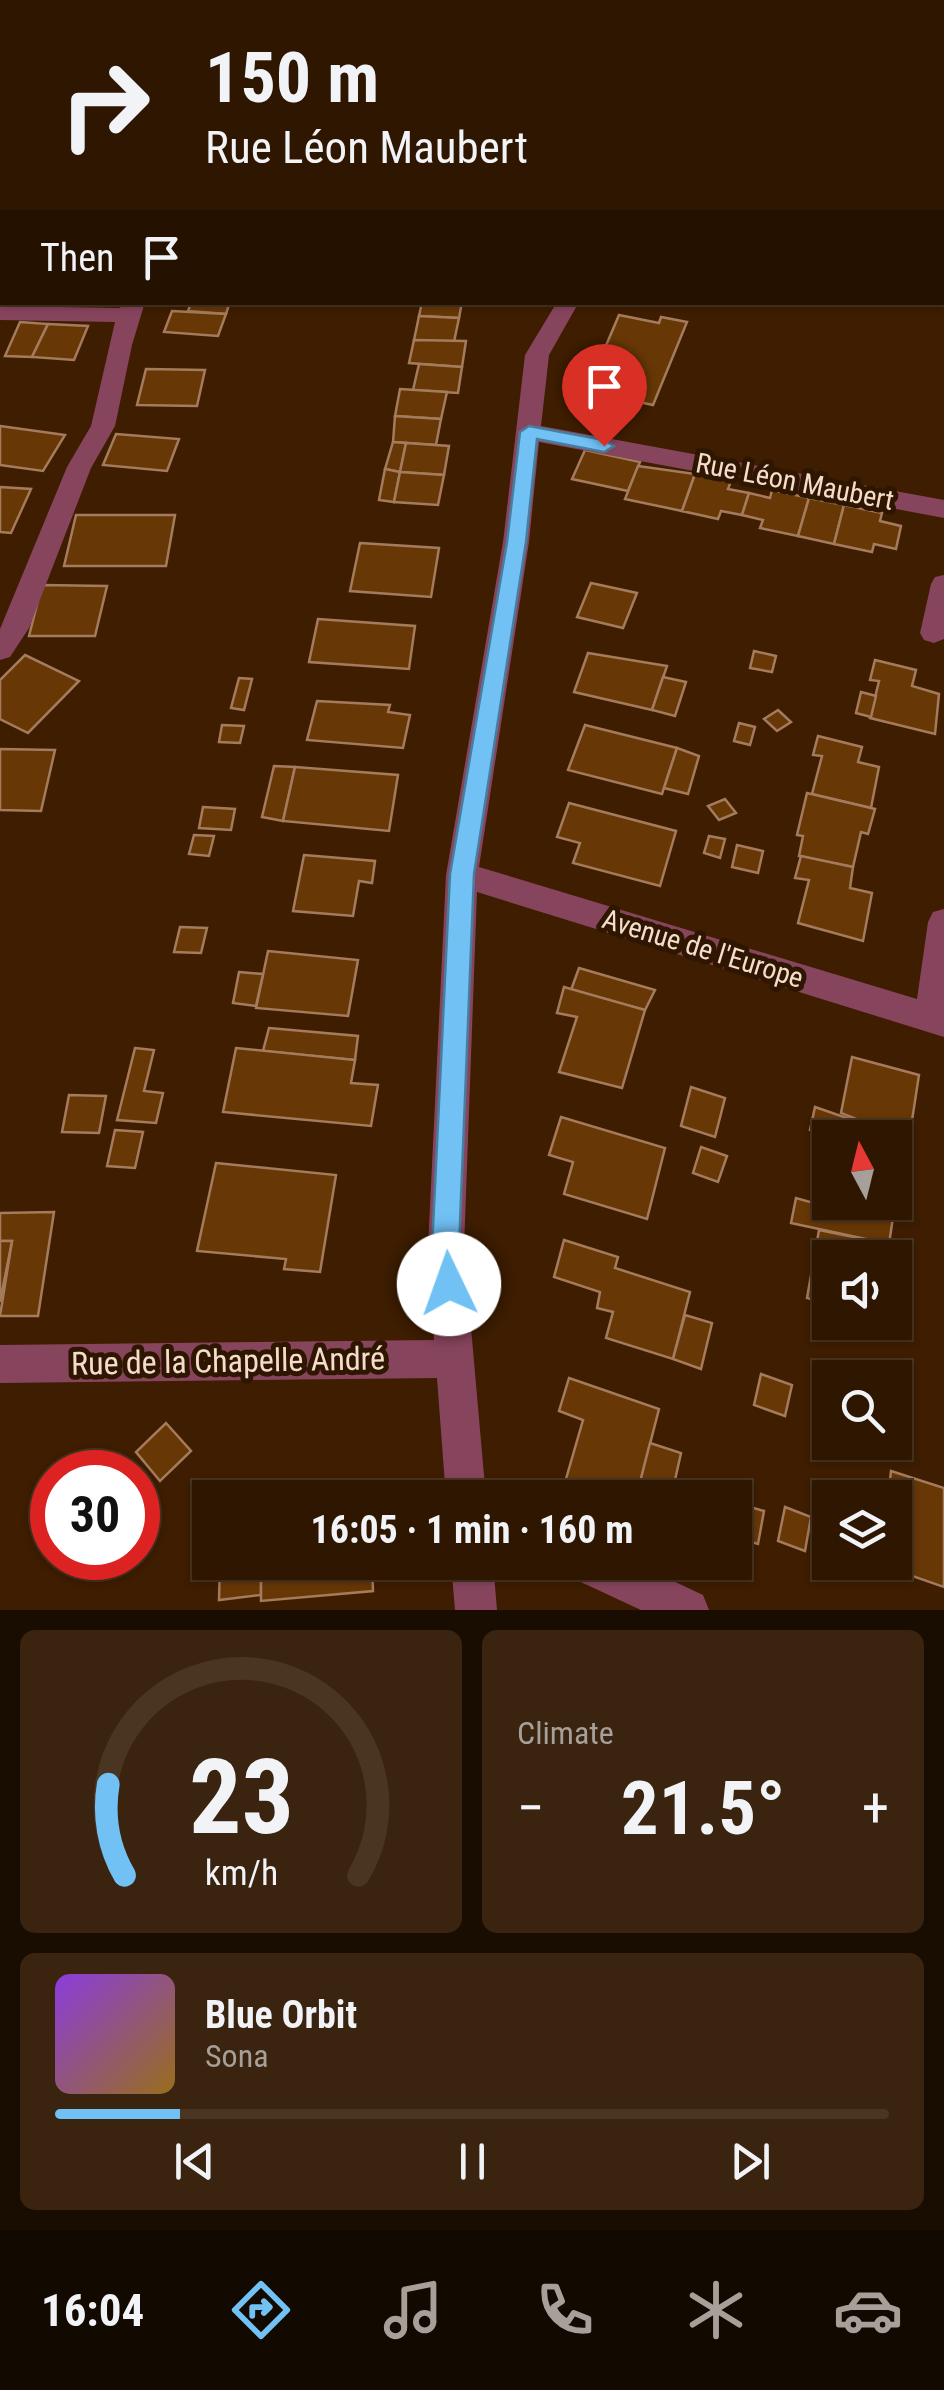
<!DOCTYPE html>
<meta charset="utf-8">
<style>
:root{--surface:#2e1600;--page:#3a230f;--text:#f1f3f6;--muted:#a79f99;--line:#493522;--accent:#71c1f5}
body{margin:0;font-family:"Roboto Condensed",sans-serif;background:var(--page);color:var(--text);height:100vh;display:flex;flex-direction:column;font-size:38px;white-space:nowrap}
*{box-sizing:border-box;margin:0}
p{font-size:32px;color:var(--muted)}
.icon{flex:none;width:55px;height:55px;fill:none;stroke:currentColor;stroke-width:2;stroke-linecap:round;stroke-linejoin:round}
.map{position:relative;height:1610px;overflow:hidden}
.details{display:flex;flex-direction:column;gap:20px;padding:20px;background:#190c00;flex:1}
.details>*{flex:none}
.guide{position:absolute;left:0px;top:0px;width:945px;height:305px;box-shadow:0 2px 8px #0004,0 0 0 2px var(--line);background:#2e1600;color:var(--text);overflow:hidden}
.needle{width:65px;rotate:353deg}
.buttons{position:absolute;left:812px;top:1120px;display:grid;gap:20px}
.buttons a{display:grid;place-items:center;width:100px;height:100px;border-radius:0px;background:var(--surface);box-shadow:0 2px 8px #0004,0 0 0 2px var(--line);font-size:50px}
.speed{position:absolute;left:30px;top:1450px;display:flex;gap:20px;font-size:50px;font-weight:700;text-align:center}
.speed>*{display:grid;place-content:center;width:130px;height:130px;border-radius:50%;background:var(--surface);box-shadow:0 2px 8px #0004,0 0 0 2px var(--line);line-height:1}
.speed .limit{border:15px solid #d22;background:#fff;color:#111}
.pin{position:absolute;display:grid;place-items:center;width:85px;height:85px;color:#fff;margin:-102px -42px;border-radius:50% 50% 50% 0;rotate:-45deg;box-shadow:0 0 10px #0007}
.pin .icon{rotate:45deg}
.me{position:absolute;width:110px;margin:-55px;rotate:357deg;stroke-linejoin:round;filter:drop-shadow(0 0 8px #0008)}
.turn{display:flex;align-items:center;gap:35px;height:210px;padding:0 40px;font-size:45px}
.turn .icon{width:130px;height:130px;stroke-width:2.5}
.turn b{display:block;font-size:70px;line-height:85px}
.then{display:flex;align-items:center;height:95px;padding:0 40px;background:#0003;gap:20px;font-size:38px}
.big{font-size:75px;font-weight:700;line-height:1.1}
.details .widget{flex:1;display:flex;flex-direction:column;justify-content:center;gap:15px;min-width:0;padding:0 35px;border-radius:15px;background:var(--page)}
.details .dial{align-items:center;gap:0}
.dial svg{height:260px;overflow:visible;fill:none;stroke:var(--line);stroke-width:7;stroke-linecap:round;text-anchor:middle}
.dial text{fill:var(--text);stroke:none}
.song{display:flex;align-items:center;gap:30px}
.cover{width:120px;height:120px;border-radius:15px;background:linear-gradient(135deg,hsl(270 70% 55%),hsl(40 70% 35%))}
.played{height:10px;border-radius:5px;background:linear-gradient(90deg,var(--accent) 15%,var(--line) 15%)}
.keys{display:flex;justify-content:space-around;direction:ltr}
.heat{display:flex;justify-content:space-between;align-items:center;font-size:55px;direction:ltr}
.details .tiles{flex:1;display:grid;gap:20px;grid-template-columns:1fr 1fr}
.widget:last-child{grid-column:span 2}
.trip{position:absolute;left:192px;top:1480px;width:560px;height:100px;border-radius:0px;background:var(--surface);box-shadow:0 2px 8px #0004,0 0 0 2px var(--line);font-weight:700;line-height:100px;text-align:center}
.dock{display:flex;height:160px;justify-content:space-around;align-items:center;background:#120900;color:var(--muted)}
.dock .icon{width:70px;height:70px}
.dock .on{color:var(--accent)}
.dock b{font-size:45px;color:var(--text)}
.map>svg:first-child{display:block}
.building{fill:#673706;stroke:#a47b5c;stroke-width:2.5}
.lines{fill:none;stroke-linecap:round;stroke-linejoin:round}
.minor{fill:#87455d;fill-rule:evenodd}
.route{fill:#71c1f5;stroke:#497d9f;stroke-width:2.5}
.labels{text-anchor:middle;stroke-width:10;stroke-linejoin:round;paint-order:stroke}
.street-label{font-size:28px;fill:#f4ddcd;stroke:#2f1601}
.near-street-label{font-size:32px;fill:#f4ddcd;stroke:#2f1601}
</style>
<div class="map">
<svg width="944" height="1610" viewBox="0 0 944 1610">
<rect width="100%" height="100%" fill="#3e1d00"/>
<g class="building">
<polygon points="422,302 462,302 459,318 419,316"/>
<polygon points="191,303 229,305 226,314 188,311"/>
<polygon points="172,311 226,314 218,336 164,332"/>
<polygon points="619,315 659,323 661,317 687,322 653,405 593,392 609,357 602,355"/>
<polygon points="419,316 459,318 454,342 414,340"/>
<polygon points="20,322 48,324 32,357 5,356"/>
<polygon points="48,324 88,326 74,360 32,357"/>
<polygon points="414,340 466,341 462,367 409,363"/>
<polygon points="419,364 462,367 458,393 413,390"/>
<polygon points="146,369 205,370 197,406 137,405"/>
<polygon points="400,389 447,392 441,419 395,416"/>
<polygon points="395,416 441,419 436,445 393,442"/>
<polygon points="0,426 65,435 43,471 0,465"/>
<polygon points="116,434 179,439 167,471 103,465"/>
<polygon points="393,442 406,443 400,472 385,469"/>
<polygon points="406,443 449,446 444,475 400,472"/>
<polygon points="585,450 640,462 628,491 572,479"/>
<polygon points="638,466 695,474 682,511 625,499"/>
<polygon points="385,469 400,472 394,502 379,500"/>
<polygon points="400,472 444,475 438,505 394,502"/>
<polygon points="695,474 731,481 728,489 749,493 742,515 721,511 718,519 682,511"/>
<polygon points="0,487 31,489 11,533 0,532"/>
<polygon points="772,490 809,498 798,536 760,528 763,520 742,515 749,493 770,498"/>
<polygon points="809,498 844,505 834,544 798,536"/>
<polygon points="844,505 882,513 880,521 901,526 896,549 874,544 872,552 834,544"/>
<polygon points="76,515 175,515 166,566 64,566"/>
<polygon points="360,543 439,548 431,597 350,591"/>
<polygon points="591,583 637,593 623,628 577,617"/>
<polygon points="42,585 107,586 95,636 29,636"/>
<polygon points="318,619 415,626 409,669 309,662"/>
<polygon points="754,651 776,656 772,672 750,668"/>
<polygon points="588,653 667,666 652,710 574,692"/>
<polygon points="25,655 79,681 28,733 0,719 0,680"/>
<polygon points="875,660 916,670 912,686 939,694 935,734 870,718 879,681 870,680"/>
<polygon points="663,677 686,682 675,716 652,710"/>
<polygon points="239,678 252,679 244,710 231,708"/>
<polygon points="861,692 876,696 871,717 856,713"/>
<polygon points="317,701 390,705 388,712 410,715 403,748 307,740"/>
<polygon points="778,710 791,722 777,731 764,719"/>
<polygon points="739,723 755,727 750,745 734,741"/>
<polygon points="222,725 244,726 240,743 219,742"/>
<polygon points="585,725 677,748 662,794 568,770"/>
<polygon points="818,736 862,747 858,762 879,767 871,808 812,794 822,756 813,755"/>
<polygon points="677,748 699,756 688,794 664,788"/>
<polygon points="0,749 55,750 41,811 0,810"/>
<polygon points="274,766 295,767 283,821 262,817"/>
<polygon points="295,767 398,775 389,831 283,821"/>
<polygon points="807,793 875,809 868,834 861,832 853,867 799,856 803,836 797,835"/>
<polygon points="725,799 736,813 719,820 708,806"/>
<polygon points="569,803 676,831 660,886 573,863 580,843 557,837"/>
<polygon points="203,807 235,809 231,830 199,828"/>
<polygon points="194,835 214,836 209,856 189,854"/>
<polygon points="709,836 725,839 720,858 704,853"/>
<polygon points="737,845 763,851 758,873 732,867"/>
<polygon points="304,855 375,861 372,883 359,881 353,916 293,911"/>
<polygon points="801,856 853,867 850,888 872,893 863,941 798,923 809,880 795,878"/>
<polygon points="180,927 207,928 201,953 174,952"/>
<polygon points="268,951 358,960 348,1016 256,1008"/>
<polygon points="579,968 655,990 645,1010 571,990"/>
<polygon points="239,972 263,974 256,1006 233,1003"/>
<polygon points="564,987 645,1010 622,1088 559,1072 577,1017 557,1013"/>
<polygon points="269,1028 358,1036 355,1060 263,1051"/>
<polygon points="135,1048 154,1050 144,1091 163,1093 156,1123 117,1120"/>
<polygon points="236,1048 355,1060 351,1083 378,1085 371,1126 223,1112"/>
<polygon points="852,1057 919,1075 909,1140 841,1113"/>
<polygon points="691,1087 725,1098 715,1137 681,1126"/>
<polygon points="69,1095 106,1096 99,1133 62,1132"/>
<polygon points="815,1107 905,1138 897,1191 895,1138 830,1138 810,1130"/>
<polygon points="561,1117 665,1148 647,1219 564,1194 573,1162 549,1155"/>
<polygon points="115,1130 143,1132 135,1168 107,1166"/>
<polygon points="701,1147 727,1156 718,1182 693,1173"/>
<polygon points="216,1163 336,1175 320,1272 284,1269 286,1259 197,1251"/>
<polygon points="829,1171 830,1202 895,1202 897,1191 889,1244 791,1223 796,1198 817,1204 818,1198 824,1199"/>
<polygon points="54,1212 38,1316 0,1316 12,1241 0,1241 0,1213"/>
<polygon points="819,1230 893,1245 891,1258 830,1258 830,1305 807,1298"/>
<polygon points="564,1240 618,1257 615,1268 690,1292 673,1359 606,1338 613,1312 597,1308 600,1292 554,1277"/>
<polygon points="0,1241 12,1241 0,1302"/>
<polygon points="685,1315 712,1323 701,1369 673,1359"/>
<polygon points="761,1374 792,1385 785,1416 754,1405"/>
<polygon points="569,1378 659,1409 636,1498 619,1498 566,1479 583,1420 559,1411"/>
<polygon points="166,1423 191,1451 160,1481 136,1452"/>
<polygon points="650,1443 681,1453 671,1498 636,1498"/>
<polygon points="891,1471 944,1488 944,1587 878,1564 895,1562 895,1498 888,1498"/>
<polygon points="740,1504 764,1511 758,1544 735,1537"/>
<polygon points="785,1507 811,1517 805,1551 778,1541"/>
<polygon points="220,1562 261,1562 261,1595 219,1600"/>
<polygon points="261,1562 372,1562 373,1591 261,1601"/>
</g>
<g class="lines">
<g class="minor">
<polygon points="860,0 878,0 878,2 861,2"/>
<polygon points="2,79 2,94 0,95 0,80"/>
<rect x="942" y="140" width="2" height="12"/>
<rect x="0" y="214" width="2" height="12"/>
<polygon points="123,302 145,302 132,345 115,426 91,468 29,628 10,657 0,660 0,629 67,467 91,426 115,322 0,320 0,306 120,308"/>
<polygon points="557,302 579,302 549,355 541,426 944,500 944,518 539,442 529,542 479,867 917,999 928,922 933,912 944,909 944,1037 477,892 464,1248 486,1498 446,1498 437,1378 0,1383 0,1345 434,1340 428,1248 446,875 503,542 525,355"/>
<polygon points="944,575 944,639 934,643 924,640 920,633 931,584 935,577"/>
<polygon points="451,1562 493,1562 497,1610 455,1610"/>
<polygon points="564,1562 633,1562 703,1595 709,1610 641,1610 570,1577"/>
</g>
</g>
<polygon class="route" points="529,426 604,440 614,446 604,452 537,439 526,542 474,874 459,1248 463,1284 459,1294 449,1299 439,1294 432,1248 450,874 507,542 520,432"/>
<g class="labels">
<g class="street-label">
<text transform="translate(795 481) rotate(11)" y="10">Rue Léon Maubert</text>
<text transform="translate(703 948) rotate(17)" y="10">Avenue de l'Europe</text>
</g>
<g class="near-street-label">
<text transform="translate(228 1361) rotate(-1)" y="11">Rue de la Chapelle André</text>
</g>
</g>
</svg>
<div class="buttons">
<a><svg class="needle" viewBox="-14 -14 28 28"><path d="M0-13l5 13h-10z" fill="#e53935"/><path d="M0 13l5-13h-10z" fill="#a79f99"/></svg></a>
<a><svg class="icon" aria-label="sound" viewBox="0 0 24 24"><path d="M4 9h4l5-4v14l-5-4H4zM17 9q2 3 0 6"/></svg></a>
<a><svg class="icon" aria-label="search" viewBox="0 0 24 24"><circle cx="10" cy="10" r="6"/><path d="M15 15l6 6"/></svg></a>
<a><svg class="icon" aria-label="layers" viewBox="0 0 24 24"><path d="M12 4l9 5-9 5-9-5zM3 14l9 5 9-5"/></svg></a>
</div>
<div class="speed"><div class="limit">30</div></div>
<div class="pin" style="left:604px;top:446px;background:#d93025"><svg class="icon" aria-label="arrive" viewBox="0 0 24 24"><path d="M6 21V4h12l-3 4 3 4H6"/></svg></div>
<svg class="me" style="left:449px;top:1284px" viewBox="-20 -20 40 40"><circle r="19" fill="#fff"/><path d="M0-13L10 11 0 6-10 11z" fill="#71c1f5"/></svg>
<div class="trip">16:05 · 1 min · 160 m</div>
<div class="guide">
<div class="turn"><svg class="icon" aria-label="right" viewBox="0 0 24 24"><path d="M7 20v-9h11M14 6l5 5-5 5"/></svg><div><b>150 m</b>Rue Léon Maubert</div></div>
<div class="then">Then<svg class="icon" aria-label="arrive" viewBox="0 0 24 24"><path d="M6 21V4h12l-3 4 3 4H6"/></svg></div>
</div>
</div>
<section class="details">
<div class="tiles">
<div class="widget dial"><svg viewBox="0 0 100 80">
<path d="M14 69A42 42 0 1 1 86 69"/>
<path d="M14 69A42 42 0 0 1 9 41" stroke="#71c1f5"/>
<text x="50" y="56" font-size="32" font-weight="700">23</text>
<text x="50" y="72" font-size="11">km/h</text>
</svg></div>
<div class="widget"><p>Climate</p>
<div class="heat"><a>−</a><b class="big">21.5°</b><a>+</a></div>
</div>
<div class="widget">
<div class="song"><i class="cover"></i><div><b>Blue Orbit</b><p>Sona</p></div></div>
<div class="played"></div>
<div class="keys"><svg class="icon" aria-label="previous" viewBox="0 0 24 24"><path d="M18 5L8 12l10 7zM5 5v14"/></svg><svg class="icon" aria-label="pause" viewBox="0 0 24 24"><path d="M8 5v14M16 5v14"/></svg><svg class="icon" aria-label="next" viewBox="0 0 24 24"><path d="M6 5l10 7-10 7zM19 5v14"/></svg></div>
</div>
</div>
</section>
<nav class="dock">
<b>16:04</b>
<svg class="icon on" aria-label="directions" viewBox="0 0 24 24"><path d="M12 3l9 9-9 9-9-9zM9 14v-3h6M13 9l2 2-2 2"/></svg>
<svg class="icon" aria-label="music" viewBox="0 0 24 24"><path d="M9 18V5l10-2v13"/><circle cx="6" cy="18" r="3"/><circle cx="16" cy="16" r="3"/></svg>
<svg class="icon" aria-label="phone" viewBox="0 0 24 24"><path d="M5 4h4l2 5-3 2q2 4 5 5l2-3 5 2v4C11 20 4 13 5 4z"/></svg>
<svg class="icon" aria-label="climate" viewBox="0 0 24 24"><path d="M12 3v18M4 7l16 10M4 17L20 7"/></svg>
<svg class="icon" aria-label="car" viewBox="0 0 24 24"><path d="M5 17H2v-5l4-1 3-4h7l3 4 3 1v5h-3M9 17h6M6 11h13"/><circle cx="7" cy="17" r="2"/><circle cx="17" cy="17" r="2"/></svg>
</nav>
